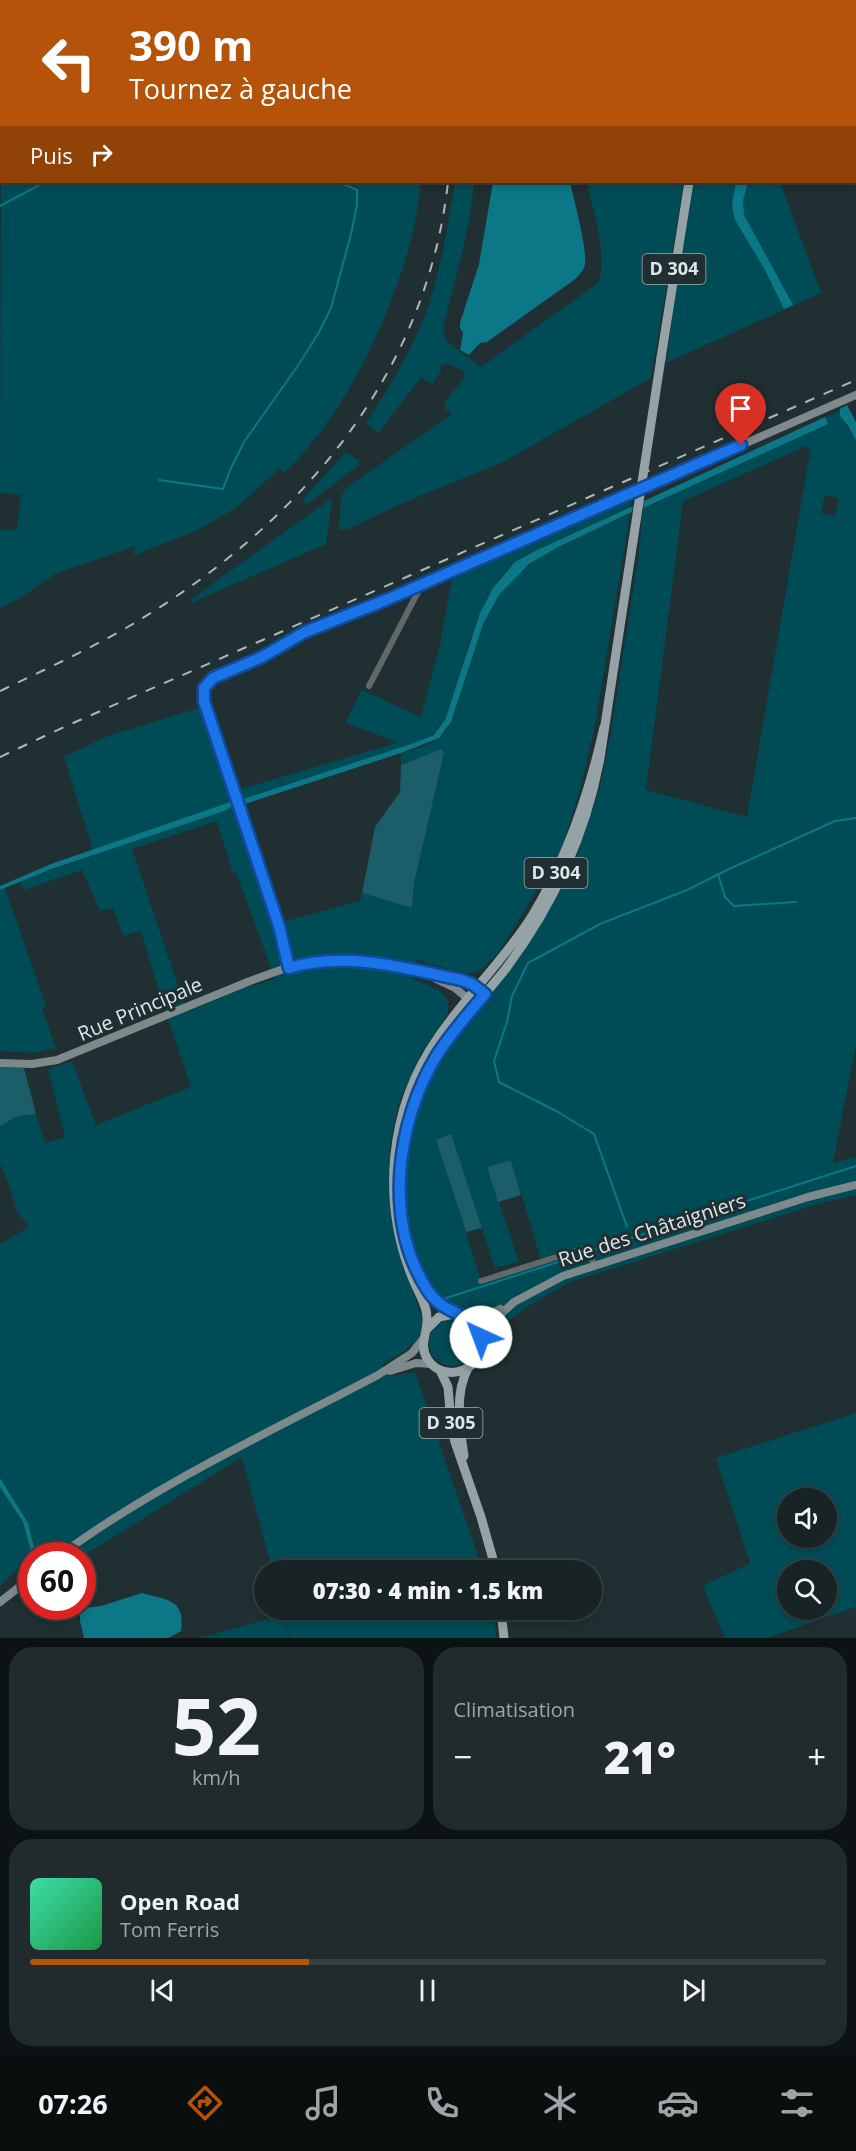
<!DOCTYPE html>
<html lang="fr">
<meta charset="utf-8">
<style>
:root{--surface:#182325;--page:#212b2d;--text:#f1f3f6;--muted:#9fa4a7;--line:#364042;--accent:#b45309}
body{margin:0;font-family:"Open Sans",sans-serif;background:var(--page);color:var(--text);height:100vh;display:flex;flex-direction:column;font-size:22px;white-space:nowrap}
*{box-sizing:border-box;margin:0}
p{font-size:20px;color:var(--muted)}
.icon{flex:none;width:33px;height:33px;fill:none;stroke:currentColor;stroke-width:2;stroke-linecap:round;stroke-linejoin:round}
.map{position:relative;height:1638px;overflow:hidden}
.panel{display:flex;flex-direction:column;gap:9px;padding:9px;background:#0d1314;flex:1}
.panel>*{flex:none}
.top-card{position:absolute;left:0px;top:0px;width:856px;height:183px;box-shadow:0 3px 9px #0003,0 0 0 2px var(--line);background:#b45309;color:#fff;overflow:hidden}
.fabs{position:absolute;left:777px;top:1488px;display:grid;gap:12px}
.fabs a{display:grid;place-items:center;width:60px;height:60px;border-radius:50%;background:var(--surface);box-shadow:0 3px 9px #0003,0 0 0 2px var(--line);font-size:30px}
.speed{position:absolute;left:18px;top:1542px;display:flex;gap:12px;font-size:30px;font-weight:700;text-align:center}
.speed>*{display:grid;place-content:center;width:78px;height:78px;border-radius:50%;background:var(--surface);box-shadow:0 3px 9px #0003,0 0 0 2px var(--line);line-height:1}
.speed .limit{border:9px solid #d22;background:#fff;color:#111}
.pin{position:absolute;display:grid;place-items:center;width:51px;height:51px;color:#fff;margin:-62px -26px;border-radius:50% 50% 50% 0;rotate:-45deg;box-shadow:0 0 6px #0007}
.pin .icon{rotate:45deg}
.me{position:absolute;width:66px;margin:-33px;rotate:317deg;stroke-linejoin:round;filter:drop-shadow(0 0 4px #0008)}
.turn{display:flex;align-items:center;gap:21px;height:126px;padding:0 30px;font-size:27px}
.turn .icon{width:78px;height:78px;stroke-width:2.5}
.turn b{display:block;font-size:42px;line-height:51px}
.then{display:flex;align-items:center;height:57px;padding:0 30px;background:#0003;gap:12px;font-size:22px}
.big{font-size:45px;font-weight:800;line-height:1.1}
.panel .widget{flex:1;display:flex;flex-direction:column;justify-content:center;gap:9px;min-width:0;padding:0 21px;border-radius:24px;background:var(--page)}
.panel .dial{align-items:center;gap:0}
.dial b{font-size:78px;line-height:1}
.song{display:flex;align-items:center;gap:18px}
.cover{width:72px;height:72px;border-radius:9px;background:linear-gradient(135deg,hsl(160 70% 55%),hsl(140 70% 35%))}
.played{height:6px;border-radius:3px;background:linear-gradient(90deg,var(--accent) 35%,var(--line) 35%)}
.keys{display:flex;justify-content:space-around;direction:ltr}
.heat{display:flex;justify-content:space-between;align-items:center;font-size:33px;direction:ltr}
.panel .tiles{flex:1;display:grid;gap:9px;grid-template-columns:1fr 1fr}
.widget:last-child{grid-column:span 2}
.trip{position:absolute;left:254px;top:1560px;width:348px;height:60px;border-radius:30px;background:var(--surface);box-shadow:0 3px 9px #0003,0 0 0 2px var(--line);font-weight:800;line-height:60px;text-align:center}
.dock{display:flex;height:96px;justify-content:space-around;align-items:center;background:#0a0e0f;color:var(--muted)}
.dock .icon{width:42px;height:42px}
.dock .on{color:var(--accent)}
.dock b{font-size:27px;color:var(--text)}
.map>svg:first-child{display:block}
.green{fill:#004c56;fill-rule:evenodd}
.forest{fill:#1b5d68}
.water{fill:#0c7786}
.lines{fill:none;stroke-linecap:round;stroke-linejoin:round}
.stream{stroke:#0c7786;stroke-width:2}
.canal{stroke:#0c7786;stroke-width:8}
.street{stroke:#616869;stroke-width:6}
.secondary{stroke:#7e898b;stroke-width:8}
.primary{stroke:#95a3a6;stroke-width:9}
.rail{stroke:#acb7b9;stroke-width:2;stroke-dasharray:10 10;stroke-linecap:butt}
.primary-bridge{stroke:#95a3a6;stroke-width:9}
.route-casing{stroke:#114b97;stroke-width:15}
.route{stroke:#1a73e8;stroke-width:10}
.labels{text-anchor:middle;stroke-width:6;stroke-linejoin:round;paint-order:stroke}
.shield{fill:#202f31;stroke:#a4afb1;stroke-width:1.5}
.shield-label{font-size:18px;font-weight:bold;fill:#dde6e8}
.street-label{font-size:20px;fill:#dde6e8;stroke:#202f31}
</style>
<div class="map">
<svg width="856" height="1638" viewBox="0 0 856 1638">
<rect width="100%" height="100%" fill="#202f31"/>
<g class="green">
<polygon points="123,0 407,0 408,1 123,1"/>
<polygon points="545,0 718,0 547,2"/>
<path d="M1 152 2 182H421C418 201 416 222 411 241 387 325 347 411 285 473L279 469 236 508 196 531 134 555 135 546 55 574 17 600 0 608V530H17L21 495 0 493Z"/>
<path d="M455 182H474C470 232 455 279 443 328L446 341 481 367 598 283C608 251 593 213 587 182H684L651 378 503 462 396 506 348 529 339 530 341 497 346 488 452 414 445 409V402L465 376 464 371 447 363 441 365 440 373 433 384 421 378 378 433 366 423C391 385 414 347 429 304 442 265 448 222 455 182Z"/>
<polygon points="694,182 780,182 821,293 666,363 686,217"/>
<path d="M840 411C840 419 852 432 856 440V1045L833 1163 856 1157V1195L821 1203 570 1282C543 1297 516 1311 496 1333L472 1312 445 1303 426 1274 418 1257 406 1212 404 1176 408 1146 414 1122 428 1082 441 1057 521 956 557 896 576 858 601 783 611 731 639 553 643 508 827 424 825 417ZM807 446 810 452 747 817 646 790 683 501ZM825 495 839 499 835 516 821 513ZM451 1135 495 1268 519 1262 487 1167 511 1160 542 1263 482 1283 436 1140Z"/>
<polygon points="346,452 359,460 359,465 308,504 302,500"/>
<polygon points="332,498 326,544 193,602 190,600"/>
<path d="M630 498 631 507 524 556C485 583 474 629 461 672 456 688 449 704 445 720L434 735 414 743 243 799 238 790 396 743 395 741 345 723 362 690 421 717 440 644 453 573Z"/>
<path d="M630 514 595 726 580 790 563 844 549 871 499 952 481 970 468 974 426 963 417 958 411 978 439 990 448 1000V1014L422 1052 399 1102 390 1145 391 1211 396 1240 423 1322 418 1339 403 1352 381 1365 390 1377 415 1372 483 1570H272L242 1457 83 1556 36 1555 28 1523 0 1478V1244L29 1227 16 1209 10 1187 0 1164V1126L18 1116 36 1114 45 1143 65 1137 48 1069 72 1061 96 1125 191 1087 162 1001 141 931 123 936 113 908 100 911 82 870 24 890 20 881 137 840 230 802 93 850 64 757 105 737 202 707 275 924 360 901 362 893 412 908 414 883 444 753 442 750 401 765V753C415 749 433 745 443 734 453 723 456 707 460 693 470 660 478 622 499 595 531 552 583 535 630 514ZM217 821 233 873 236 872 275 979 239 990 187 1012 132 849Z"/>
<polygon points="5,888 46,1006 42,1008 56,1048 33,1053 0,1051 0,890"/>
<circle cx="452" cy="1343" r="23"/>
<path d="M856 1413V1607L767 1638H725L703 1586 750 1563 716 1458ZM788 1498H826V1538H788ZM788 1570H826V1610H788Z"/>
<polygon points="0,1487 23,1522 32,1555 0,1586"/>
<polygon points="283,1610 494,1610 496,1638 290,1638 285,1621 289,1638 199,1638 284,1615"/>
</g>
<g class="forest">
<polygon points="442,749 444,753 414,883 412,908 362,893 375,827 400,792 401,765"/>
<polygon points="0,1067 24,1068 36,1114 18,1116 0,1126"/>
<polygon points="451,1134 482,1228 466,1232 436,1140"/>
<polygon points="511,1160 521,1195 498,1202 487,1167"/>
</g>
<g class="water">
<path d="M493 182H570C574 201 587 246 585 264 584 271 579 275 574 280L487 342 480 343 469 355 460 350 463 333 460 328V323L479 264Z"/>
<polygon points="736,182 748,182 743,200 744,215 793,305 784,309 764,268 735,220 732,205"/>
<polygon points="847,405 856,422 856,440 848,426 840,416 840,409"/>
<polygon points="825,417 828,424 643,508 644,501"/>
<polygon points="633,506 632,512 558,547 529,564 499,595 483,624 451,722 439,738 401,753 245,804 243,799 414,743 434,735 445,720 480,613 493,588 515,562 535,551"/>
<polygon points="230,802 233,806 224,811 49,870 0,890 0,886 51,864"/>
<polygon points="0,1478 28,1523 36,1555 32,1555 23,1522 0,1487"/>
<path d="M142 1593C165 1600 186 1598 181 1631L168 1638H84L80 1621V1611L85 1608 101 1606Z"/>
</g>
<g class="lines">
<g class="stream">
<polyline points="0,206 45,182"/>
<polyline points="159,480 223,489 230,470 244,442 297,367 318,334 331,308 351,234 357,205 357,190 339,182"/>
<polyline points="718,874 725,897 734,906 796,902"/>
<polyline points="627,1227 594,1134 558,1112 499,1082 494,1061 507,1022 512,996 528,963 600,924 687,890 727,870 835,821 856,818"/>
<polyline points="591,1251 856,1166"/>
<polyline points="443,1299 586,1253"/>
</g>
<polyline class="canal" points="784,2 785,0"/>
<g class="street">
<polyline points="369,686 418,592 416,587"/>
<polyline points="481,1281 582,1249 589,1251 594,1265"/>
</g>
<g class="secondary">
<polyline points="289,967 279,926 205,701 203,692 207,683 262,657 305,632 386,600 856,395"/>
<polyline points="436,979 455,988 473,1003"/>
<polyline points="0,1063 32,1064 57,1060 250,981 289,967 310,963 350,961 394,965 465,981 485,994"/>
<polyline points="467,1318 484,1317 500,1309"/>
<polyline points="482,1343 490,1324 514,1302 563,1276 808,1197 856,1185"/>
<polyline points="390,1371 416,1363 431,1364"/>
<path d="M59 1556C156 1484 272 1431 378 1375L412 1353 423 1339"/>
<polyline points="0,1602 32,1577"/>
</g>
<g class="primary">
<polyline points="730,2 731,0"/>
<polyline points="661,358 689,182"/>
<path d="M604 727C589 794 568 857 532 916 505 959 468 994 439 1036 388 1108 380 1204 415 1284 420 1295 427 1306 427 1318 428 1333 418 1345 428 1360 445 1385 486 1369 481 1339 478 1315 454 1317 439 1305 428 1296 421 1281 416 1268 398 1220 395 1168 410 1119 420 1083 437 1051 460 1023 475 1004 492 987 507 967 553 905 586 834 600 758L633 541"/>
<polyline points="427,1329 439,1317 454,1314"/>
<polyline points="440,1370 448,1387 451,1423 455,1442 481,1517 496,1570"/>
<path d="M464 1456C460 1428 454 1395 468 1368"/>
<polyline points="501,1610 504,1638"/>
</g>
<g class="rail">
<polyline points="429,0 430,2"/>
<path d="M0 691C42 671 85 651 126 628 294 530 426 380 448 182"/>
<polyline points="0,757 64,727 856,380"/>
</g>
<polyline class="primary-bridge" points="633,541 661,358"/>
</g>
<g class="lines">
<g class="route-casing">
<path id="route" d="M481 1337C472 1310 445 1317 428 1291 383 1222 396 1122 437 1055 451 1033 468 1014 485 994L472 984 461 980C405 968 347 951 289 968L279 926 204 701V688L213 678 262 657 305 632 386 600 741 445"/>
</g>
<use href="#route" class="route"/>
</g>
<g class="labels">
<g class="shield">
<rect x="642.5" y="254" width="63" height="30" rx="4.5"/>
<rect x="524.5" y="858" width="63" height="30" rx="4.5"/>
<rect x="419.5" y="1408" width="63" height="30" rx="4.5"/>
</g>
<g class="shield-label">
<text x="674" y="275">D 304</text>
<text x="556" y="879">D 304</text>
<text x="451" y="1429">D 305</text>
</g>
<g class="street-label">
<text transform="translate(140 1009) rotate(-23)" y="7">Rue Principale</text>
<text transform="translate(652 1230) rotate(-18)" y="7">Rue des Châtaigniers</text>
</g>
</g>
</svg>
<div class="fabs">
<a><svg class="icon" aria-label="sound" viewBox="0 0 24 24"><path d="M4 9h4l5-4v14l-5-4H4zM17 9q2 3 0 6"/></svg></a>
<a><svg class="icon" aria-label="search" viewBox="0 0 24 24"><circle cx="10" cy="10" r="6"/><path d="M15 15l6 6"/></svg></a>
</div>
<div class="speed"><div class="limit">60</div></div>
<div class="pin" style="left:741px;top:445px;background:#d93025"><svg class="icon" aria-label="arrive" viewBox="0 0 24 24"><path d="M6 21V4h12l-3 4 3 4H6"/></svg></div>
<svg class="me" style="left:481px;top:1337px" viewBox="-20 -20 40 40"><circle r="19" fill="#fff"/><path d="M0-13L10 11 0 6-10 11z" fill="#1a73e8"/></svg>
<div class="trip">07:30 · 4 min · 1.5 km</div>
<div class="top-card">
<div class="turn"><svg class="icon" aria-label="left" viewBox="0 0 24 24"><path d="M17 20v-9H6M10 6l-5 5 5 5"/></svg><div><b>390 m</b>Tournez à gauche</div></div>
<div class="then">Puis<svg class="icon" aria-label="right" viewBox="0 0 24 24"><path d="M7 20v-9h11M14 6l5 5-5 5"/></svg></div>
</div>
</div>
<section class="panel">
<div class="tiles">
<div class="widget dial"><b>52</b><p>km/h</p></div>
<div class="widget"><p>Climatisation</p>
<div class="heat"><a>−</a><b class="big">21°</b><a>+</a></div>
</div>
<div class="widget">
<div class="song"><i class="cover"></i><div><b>Open Road</b><p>Tom Ferris</p></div></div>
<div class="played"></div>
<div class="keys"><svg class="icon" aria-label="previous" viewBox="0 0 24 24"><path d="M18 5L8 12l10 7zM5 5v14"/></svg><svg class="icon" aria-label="pause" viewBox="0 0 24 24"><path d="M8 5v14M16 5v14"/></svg><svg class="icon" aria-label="next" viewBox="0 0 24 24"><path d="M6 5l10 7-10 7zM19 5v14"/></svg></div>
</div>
</div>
</section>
<nav class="dock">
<b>07:26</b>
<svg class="icon on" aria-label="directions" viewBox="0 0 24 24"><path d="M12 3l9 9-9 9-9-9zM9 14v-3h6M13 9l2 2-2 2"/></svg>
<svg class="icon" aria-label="music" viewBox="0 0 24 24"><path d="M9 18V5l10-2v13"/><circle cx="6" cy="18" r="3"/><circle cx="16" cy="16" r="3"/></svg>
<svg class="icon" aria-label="phone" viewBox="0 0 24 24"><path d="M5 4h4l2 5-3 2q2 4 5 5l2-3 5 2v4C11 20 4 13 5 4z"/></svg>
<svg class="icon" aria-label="climate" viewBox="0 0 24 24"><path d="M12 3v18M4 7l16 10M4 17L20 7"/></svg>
<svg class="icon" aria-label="car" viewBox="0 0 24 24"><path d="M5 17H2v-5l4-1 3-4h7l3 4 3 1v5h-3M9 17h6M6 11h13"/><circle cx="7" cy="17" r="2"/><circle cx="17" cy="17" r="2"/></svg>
<svg class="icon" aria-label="filters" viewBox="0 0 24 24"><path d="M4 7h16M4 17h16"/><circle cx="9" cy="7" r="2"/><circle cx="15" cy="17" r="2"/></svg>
</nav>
